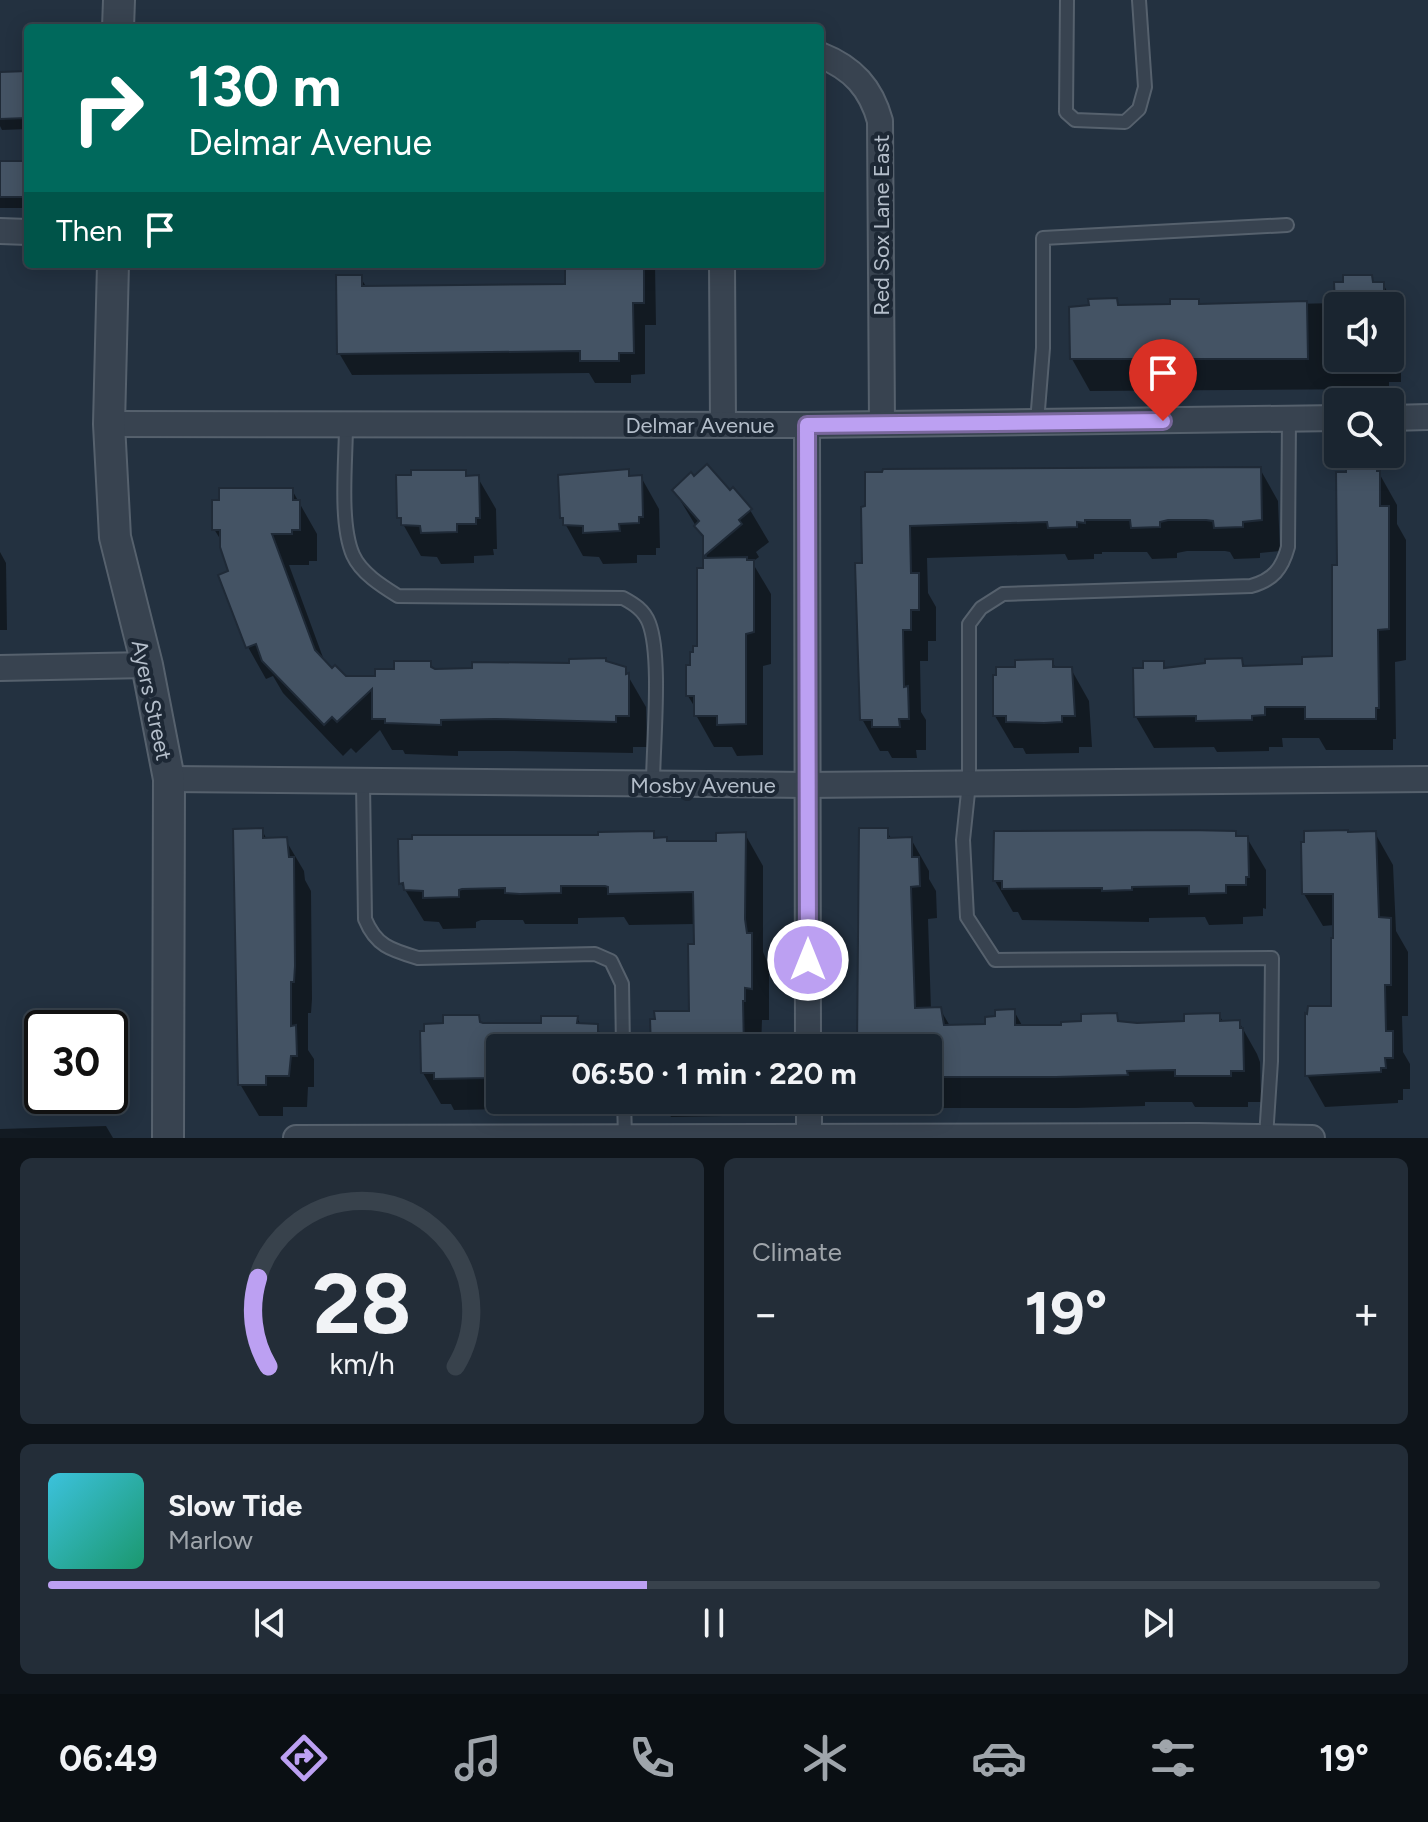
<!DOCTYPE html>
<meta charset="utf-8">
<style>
:root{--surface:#1a2530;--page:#232d38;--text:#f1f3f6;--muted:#9fa5ab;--line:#38424c;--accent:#bca0f2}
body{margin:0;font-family:Figtree,sans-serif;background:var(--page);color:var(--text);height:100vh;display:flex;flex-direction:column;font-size:30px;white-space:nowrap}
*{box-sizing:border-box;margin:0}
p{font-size:26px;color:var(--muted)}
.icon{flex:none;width:44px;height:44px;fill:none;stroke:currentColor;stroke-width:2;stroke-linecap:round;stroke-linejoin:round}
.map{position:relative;height:1138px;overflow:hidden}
.panel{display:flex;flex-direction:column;gap:20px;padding:20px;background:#0e141a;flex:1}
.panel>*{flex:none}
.banner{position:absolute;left:24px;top:24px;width:800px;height:244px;border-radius:8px;box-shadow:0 4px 20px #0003,0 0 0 2px var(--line);background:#00695c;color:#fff;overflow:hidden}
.controls{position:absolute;left:1324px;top:292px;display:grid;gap:16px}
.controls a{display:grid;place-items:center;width:80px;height:80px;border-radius:8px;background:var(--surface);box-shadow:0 4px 20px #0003,0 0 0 2px var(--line);font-size:40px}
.speed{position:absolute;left:24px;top:1010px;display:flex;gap:16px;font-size:40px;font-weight:700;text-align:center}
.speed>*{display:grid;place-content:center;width:104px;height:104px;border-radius:50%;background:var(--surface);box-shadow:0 4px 20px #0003,0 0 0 2px var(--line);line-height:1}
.speed .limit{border:4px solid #111;border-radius:12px;background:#fff;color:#111}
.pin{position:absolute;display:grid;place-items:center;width:68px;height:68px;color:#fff;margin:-82px -34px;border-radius:50% 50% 50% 0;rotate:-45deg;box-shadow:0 0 8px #0007}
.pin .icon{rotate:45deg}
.me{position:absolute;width:88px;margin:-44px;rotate:0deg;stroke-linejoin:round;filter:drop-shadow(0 0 6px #0008)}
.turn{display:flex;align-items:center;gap:28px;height:168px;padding:0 32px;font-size:36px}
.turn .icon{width:104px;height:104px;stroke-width:2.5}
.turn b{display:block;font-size:56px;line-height:68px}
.then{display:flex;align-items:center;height:76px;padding:0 32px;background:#0003;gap:16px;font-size:30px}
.big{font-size:60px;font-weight:700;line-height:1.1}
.panel .widget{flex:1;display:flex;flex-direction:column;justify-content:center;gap:12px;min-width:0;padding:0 28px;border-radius:12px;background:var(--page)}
.panel .dial{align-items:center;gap:0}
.dial svg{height:208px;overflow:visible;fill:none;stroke:var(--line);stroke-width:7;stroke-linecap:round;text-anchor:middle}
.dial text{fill:var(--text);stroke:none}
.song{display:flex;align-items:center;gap:24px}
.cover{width:96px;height:96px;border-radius:12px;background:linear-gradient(135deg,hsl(190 70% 55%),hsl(160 70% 35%))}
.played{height:8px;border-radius:4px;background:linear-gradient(90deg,var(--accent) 45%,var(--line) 45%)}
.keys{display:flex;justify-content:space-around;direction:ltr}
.heat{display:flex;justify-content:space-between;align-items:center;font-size:44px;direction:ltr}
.panel .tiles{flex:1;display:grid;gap:20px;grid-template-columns:1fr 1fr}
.widget:last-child{grid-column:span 2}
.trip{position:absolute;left:486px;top:1034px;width:456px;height:80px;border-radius:8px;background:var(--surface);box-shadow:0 4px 20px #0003,0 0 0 2px var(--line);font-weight:700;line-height:80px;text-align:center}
.tabs{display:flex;height:128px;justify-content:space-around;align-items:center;background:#0a0f13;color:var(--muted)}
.tabs .icon{width:56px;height:56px}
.tabs .selected{color:var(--accent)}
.tabs b{font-size:36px;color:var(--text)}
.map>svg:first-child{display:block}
.shadow{fill:#0007;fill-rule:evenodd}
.building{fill:#445364;stroke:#1f2a37;stroke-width:2}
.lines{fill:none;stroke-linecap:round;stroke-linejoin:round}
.service-casing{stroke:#56616d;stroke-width:16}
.minor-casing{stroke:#56616d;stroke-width:28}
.tertiary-casing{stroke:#56616d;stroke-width:34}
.service{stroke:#384350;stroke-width:12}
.minor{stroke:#384350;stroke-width:24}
.tertiary{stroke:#384350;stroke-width:30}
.route-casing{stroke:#7a689d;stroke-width:20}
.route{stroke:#bca0f2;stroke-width:14}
.labels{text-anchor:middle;stroke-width:8;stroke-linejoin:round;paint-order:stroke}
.street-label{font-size:22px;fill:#b4beca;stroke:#1d2835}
</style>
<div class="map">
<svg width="1428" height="1138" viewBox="0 0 1428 1138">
<rect width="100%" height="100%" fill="#233140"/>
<g class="shadow">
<polygon points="28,73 28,129 2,130 0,126 0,74"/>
<rect x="0" y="163" width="28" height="45"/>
<polygon points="567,264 655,264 656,325 645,325 645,374 631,375 631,383 595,383 589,373 352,375 339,353 360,277 367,288 567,286"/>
<path d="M1371 277 1375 284H1383L1401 316V382H1389V389L1090 391 1072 359 1116 300 1120 307 1172 306 1198 301 1201 306 1337 303ZM1338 306H1390V358H1338Z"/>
<polygon points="1260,469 1278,501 1280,551 1260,553 1260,558 1234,559 1230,552 1225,551 1187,551 1177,553 1177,558 1152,559 1147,552 1102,552 1102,554 1094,554 1094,559 1068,560 1065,554 927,558 928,593 936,607 936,641 928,641 928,661 920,661 921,712 926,720 926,750 916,750 917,758 892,758 888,751 880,751 862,719 863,509"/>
<polygon points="628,471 631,478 641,477 659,509 660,548 656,548 656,555 637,555 637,563 603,564 599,557 583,556 562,518"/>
<polygon points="465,472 468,478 478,478 496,509 497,549 493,549 494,555 474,556 474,563 441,564 437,557 421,556 399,517"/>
<polygon points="1379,473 1397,505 1397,524 1406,540 1406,660 1395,662 1396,739 1393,739 1393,750 1326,750 1319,738 1282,738 1283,747 1269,747 1269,751 1217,752 1214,747 1154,748 1136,717 1163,663 1167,670 1241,660 1246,668 1304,666 1334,658 1339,567"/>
<polygon points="292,490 317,534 317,561 309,561 309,565 289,565 325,663 345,678 377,678 430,663 435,671 607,664 624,669 646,707 647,747 633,747 633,753 514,751 458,751 458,756 405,754 403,750 392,750 380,730 356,753 351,748 343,756 283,693 273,676 266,679 248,647 221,576 231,572 222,542 214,529"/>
<polygon points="674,490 730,493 750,510 769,542 756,552 759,557 752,562 771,594 771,664 763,666 763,755 737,756 732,747 714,747 696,715 696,709 688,696 692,667 699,648 707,560 705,541"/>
<polygon points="0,552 6,563 7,630 0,630"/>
<polygon points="1052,661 1056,669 1071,669 1089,701 1092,747 1079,747 1079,753 1026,754 1023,748 1014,748 995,716 1017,669"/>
<polygon points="262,830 267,840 285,839 304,871 305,880 311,891 312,999 311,1013 308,1013 308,1050 314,1059 314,1087 308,1087 307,1107 283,1107 283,1116 259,1116 240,1084"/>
<polygon points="886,830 892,840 911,839 929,871 929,879 936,891 937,918 928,919 931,1010 940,1009 950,1026 987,1026 1014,1011 1023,1027 1063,1027 1116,1015 1121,1024 1186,1023 1219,1015 1224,1023 1239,1022 1257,1054 1260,1062 1261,1102 1248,1102 1248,1107 1195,1107 1192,1102 1145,1102 1145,1106 1076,1108 913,1108 909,1102 883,1102 882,1100 928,1100 928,1048 858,1048"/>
<polygon points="653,833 657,840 668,843 718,843 745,834 763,866 763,952 769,966 769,1020 762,1020 761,1048 653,1048 691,1013 695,924 629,925 624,917 578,918 578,924 525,924 523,920 481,920 476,922 476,928 443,929 439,922 424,921 401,883 600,837"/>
<polygon points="1235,833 1238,838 1247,838 1266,870 1266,909 1263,908 1263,916 1243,917 1243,924 1209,925 1205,917 1149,918 1149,922 1022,920 1018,912 1013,912 995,881"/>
<polygon points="1375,833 1393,865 1396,931 1408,952 1408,1016 1402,1016 1403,1052 1410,1064 1410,1089 1403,1089 1403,1100 1398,1100 1398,1103 1325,1107 1307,1075 1333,1008 1334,925 1323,926 1304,894"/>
<polygon points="478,1017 483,1025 543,1025 577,1018 581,1025 596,1026 609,1048 500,1048 500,1100 618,1100 618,1105 605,1105 605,1109 552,1110 549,1105 507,1105 507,1109 454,1110 451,1104 441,1104 423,1073 445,1025"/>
<polygon points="662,1100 755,1100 754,1109 723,1109 723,1116 671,1117"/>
<polygon points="106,1126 113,1138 0,1138 0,1129"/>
</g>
<g class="building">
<polygon points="28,71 28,118 0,119 0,72"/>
<rect x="0" y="161" width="28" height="36"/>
<polygon points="565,264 644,264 644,303 633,303 634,353 619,353 619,361 580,361 580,351 337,354 336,275 362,275 362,286 565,284"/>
<polygon points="1343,275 1372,275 1373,282 1384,282 1384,306 1335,306 1334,282 1343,282"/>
<polygon points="1117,298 1118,305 1170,304 1170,299 1199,299 1199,304 1307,301 1308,359 1070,359 1069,307 1089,305 1088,299"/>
<polygon points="707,464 730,490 733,487 752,509 739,520 742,524 703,557 703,536 694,526 699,521 672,490 691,472 694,476"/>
<polygon points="1261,467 1262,520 1243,522 1243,527 1214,528 1213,521 1206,520 1168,520 1160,522 1160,527 1131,528 1130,520 1085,520 1085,523 1077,522 1077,527 1048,528 1047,522 910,526 911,573 919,573 919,610 911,610 911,630 903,630 904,687 908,686 909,719 899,719 900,727 872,727 872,720 860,720 855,563 862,563 861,507 865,506 865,472 882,472 883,469"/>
<polygon points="1346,467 1377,467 1377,471 1380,471 1380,506 1389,506 1389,629 1378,630 1379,708 1376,708 1376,719 1305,719 1305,707 1265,707 1265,715 1252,716 1252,720 1196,721 1196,716 1134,717 1133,668 1143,668 1143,661 1164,661 1164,668 1205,663 1205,659 1242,658 1243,666 1302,664 1302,657 1332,656 1332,565 1337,565 1336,472 1346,472"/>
<polygon points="629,469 629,476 642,475 643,517 639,517 639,523 619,524 620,531 583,533 583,526 563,525 563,518 560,518 558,475"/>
<polygon points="411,470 466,470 466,476 479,475 480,518 476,518 476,524 457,524 457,532 421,533 420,526 401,525 401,518 397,518 396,475 411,475"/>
<polygon points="219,488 293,488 293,500 300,500 300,530 292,530 292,534 272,534 315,650 332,668 335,665 346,676 375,676 375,669 394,669 394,661 431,661 431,667 435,669 472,668 472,662 569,663 569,659 606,658 606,661 626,667 626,674 629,673 629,716 616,716 616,722 495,719 441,720 441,725 385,723 385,719 372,719 372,689 337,722 332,717 324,725 262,661 256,644 246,648 218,575 228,571 220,547 220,530 212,530 212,500 219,500"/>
<polygon points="747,557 747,560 754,560 754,632 746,634 746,724 717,725 717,716 694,716 694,696 686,696 686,665 690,665 690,652 693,652 693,646 697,646 697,568 703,568 703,558"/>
<polygon points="1053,659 1053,667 1072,667 1075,716 1062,716 1062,722 1044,723 1006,722 1006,716 993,716 993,675 996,675 996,667 1015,667 1015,660"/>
<polygon points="263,828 263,838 287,837 289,857 294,857 295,966 294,982 291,982 291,1026 296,1025 297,1056 291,1056 289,1076 266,1076 266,1085 238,1085 233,829"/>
<polygon points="859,828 888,828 888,838 912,837 912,857 919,857 920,886 911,887 915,1008 941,1007 944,1025 985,1024 985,1017 995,1016 995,1010 1015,1009 1015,1025 1061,1025 1061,1022 1081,1021 1081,1014 1117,1013 1118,1021 1137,1023 1184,1021 1184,1014 1220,1013 1220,1021 1240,1020 1240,1028 1243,1028 1244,1071 1231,1071 1231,1076 1175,1076 1175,1070 1127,1071 1128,1075 1056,1077 928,1077 928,1048 857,1048"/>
<polygon points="1189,830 1236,831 1236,836 1248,836 1249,877 1246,877 1246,885 1226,885 1226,893 1189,894 1189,886 1132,887 1132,890 1102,891 1102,888 1002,889 1002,881 993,881 994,831"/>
<polygon points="1348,830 1348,832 1376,831 1379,917 1391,918 1391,985 1385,985 1386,1031 1393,1031 1393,1058 1385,1058 1386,1068 1381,1068 1381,1072 1305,1076 1305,1013 1307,1014 1308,1006 1331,1006 1331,938 1333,938 1333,894 1302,894 1301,842 1304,842 1304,831"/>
<polygon points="654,831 654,838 667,837 667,841 716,841 716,833 746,832 745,919 747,933 752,933 752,989 745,988 745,1001 743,1001 744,1048 651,1048 650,1019 655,1019 654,1011 689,1011 688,944 694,944 693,892 608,894 608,887 605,886 561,886 561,893 520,894 505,893 505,888 462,889 459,890 459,897 423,898 423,891 404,890 403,883 399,884 398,839 412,839 412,835 598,835 598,832"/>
<polygon points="443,1015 479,1015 480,1022 483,1023 541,1023 541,1016 578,1016 577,1023 598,1024 598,1048 500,1048 500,1074 490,1074 490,1078 434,1079 434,1073 421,1073 420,1031 424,1031 424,1024 443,1023"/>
</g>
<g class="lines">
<g class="service-casing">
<g id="service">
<polyline points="1067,0 1066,112 1075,120 1125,122 1139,109 1145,87 1139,0"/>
<polyline points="1037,422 1043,348 1043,238 1287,225"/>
<path d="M346 425C346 460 339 523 353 555 361 573 382 586 398 596L623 598C634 604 644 610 649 623 662 657 653 745 653 784"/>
<path d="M363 783 365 919C376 946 391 950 418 958L595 954 611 961 622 984 623 1048"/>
<polyline points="624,1100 625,1137"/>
<path d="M1266 1137 1271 1061 1272 958 995 960 967 917 963 840 969 783V624L981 608 1003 594 1251 586C1273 580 1282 569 1288 547L1289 419"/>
</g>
</g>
<g class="minor-casing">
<g id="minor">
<path d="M820 55C853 68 871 88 880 121L882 424"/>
<polyline points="0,231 28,232"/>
<polyline points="722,264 723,425"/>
<polyline points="1390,418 1428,417"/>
<polyline points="109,424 807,425 1338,418"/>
<polyline points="807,425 808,1048"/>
<polyline points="0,668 147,665"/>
<polyline points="169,779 806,785 1428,779"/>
<polyline points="809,1100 809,1137"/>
<polyline points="296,1138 1198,1136 1312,1138"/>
</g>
</g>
<g class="tertiary-casing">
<g id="tertiary">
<polyline points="118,28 119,0"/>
<polyline points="113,264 109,424 115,537 147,665 169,779 168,1138"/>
</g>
</g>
<use href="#service" class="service"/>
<use href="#minor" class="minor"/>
<use href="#tertiary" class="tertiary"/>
</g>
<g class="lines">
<g class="route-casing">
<polyline id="route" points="808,960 807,425 1163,421"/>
</g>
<use href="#route" class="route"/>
</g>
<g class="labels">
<g class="street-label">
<text transform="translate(881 225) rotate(-90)" y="8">Red Sox Lane East</text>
<text x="700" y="433">Delmar Avenue</text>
<text transform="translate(152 700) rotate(78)" y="8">Ayers Street</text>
<text x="703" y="793">Mosby Avenue</text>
</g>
</g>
</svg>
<div class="controls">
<a><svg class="icon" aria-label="sound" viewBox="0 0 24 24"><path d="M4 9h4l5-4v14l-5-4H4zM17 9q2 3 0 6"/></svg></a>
<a><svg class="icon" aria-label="search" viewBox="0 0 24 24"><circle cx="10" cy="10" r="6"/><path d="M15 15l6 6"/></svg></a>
</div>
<div class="speed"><div class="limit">30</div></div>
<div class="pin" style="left:1163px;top:421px;background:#d93025"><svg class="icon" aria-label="arrive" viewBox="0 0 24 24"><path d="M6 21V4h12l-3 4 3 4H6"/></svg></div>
<svg class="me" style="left:808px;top:960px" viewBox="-20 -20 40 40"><circle r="17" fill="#bca0f2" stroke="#fff" stroke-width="3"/><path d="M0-11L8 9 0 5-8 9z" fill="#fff"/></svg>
<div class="trip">06:50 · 1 min · 220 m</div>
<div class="banner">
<div class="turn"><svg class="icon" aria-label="right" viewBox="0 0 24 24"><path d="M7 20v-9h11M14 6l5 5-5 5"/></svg><div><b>130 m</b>Delmar Avenue</div></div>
<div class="then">Then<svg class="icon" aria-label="arrive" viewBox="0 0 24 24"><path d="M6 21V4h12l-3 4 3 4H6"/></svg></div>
</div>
</div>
<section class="panel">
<div class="tiles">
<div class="widget dial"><svg viewBox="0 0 100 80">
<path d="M14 69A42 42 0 1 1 86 69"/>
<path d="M14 69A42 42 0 0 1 10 35" stroke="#bca0f2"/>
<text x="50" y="56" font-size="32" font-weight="700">28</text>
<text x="50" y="72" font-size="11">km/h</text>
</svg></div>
<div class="widget"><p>Climate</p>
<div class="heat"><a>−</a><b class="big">19°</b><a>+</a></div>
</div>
<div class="widget">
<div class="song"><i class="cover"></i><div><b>Slow Tide</b><p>Marlow</p></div></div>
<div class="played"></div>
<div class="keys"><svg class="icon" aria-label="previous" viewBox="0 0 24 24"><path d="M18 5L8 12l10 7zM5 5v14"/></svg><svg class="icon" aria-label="pause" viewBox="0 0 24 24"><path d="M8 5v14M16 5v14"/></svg><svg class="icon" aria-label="next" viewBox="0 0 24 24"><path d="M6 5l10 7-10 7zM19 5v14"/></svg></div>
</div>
</div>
</section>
<nav class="tabs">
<b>06:49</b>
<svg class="icon selected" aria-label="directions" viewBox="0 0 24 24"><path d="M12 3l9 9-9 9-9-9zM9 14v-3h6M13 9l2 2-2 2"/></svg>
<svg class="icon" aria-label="music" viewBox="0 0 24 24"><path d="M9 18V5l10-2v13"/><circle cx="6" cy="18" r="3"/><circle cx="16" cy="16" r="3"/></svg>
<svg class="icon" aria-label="phone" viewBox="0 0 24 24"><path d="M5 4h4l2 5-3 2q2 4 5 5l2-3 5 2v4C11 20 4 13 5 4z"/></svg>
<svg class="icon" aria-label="climate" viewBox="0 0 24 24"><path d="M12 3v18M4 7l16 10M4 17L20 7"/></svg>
<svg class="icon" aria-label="car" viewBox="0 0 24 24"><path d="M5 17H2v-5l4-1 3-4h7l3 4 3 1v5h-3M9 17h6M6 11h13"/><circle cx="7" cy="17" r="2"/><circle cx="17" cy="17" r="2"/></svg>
<svg class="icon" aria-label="filters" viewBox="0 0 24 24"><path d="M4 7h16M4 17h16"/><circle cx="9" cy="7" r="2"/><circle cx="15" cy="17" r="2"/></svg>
<b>19°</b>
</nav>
